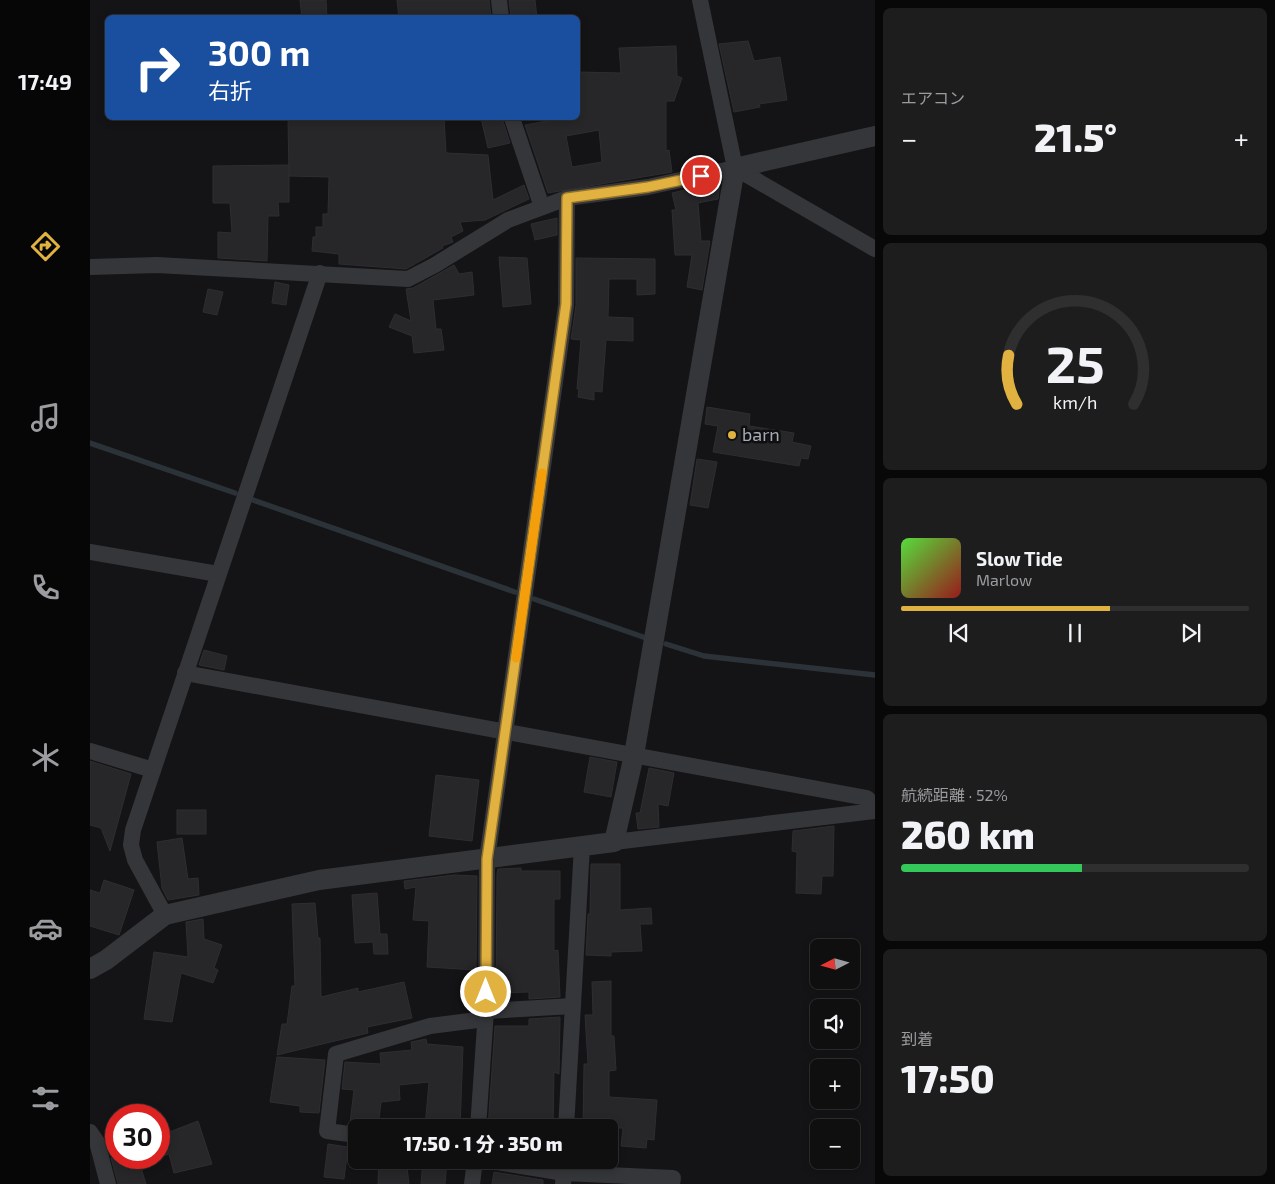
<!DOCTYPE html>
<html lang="ja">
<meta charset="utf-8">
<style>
:root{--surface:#0f0f10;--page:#1d1d1e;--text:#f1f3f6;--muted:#9b9c9f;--line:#2f2f30;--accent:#e2b240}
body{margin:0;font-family:"Exo 2","Noto Sans JP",sans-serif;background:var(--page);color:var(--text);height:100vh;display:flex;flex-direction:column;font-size:19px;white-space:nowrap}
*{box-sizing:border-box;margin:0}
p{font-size:16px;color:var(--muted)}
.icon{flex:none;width:28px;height:28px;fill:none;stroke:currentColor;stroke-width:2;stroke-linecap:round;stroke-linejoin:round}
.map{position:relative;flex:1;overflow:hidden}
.side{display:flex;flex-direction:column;gap:8px;padding:8px;background:#080809;width:400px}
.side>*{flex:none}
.top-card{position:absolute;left:15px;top:15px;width:475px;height:105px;border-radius:8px;box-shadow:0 2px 8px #0003,0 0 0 1px var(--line);background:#1a4fa0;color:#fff;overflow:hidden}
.needle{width:32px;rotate:264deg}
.tools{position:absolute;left:720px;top:939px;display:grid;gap:10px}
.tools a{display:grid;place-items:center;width:50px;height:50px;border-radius:8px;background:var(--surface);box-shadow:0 2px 8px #0003,0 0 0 1px var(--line);font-size:25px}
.speed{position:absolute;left:15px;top:1104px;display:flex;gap:10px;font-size:25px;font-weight:700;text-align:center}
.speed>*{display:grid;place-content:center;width:65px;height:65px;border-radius:50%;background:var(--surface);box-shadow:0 2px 8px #0003,0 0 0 1px var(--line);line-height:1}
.speed .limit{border:8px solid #d22;background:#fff;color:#111}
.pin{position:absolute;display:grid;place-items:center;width:42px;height:42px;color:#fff;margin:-21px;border:2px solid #fff;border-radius:50%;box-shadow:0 1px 5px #0007}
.me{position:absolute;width:55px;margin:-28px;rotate:0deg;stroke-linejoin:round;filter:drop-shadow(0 0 4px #0008)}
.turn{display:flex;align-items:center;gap:18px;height:105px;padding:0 20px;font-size:22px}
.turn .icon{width:65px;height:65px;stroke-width:2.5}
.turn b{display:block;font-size:35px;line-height:42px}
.big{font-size:38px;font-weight:800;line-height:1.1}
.side .card{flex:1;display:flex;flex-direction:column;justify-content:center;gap:8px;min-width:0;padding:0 18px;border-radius:8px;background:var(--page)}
.side .dial{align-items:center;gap:0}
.dial svg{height:130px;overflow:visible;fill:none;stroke:var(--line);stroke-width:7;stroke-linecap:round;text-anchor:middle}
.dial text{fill:var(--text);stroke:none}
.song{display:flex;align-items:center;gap:15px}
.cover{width:60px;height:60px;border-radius:8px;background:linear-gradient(135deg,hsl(110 70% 55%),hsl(0 70% 35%))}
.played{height:5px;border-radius:2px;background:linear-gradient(90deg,var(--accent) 60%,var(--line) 60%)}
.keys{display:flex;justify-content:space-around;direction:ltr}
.heat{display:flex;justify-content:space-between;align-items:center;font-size:28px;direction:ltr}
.charge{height:8px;border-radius:4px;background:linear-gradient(90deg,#34c759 52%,var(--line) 0)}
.trip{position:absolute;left:258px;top:1119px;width:270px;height:50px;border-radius:8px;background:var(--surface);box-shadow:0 2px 8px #0003,0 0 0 1px var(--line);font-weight:800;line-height:50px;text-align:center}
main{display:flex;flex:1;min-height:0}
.dock{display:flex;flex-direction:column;width:90px;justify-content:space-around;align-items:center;background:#060606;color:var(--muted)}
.dock .icon{width:35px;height:35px}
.dock .active{color:var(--accent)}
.dock b{font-size:22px;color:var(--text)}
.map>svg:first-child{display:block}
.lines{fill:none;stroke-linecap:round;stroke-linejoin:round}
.stream{stroke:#2b3238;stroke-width:5.5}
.building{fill:#27272a;stroke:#2e2e32;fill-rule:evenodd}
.minor{stroke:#35363a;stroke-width:16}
.tertiary{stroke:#35363a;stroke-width:20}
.route-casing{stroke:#93742a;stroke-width:12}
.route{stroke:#e2b240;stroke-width:9}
.slow{stroke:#f59e0b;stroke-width:9}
.poi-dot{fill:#e2b240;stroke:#0f0f11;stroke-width:2}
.labels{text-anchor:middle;stroke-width:5;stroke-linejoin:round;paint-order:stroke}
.poi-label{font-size:18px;fill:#a7abb5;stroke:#0f0f11;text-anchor:start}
</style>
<main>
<nav class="dock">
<b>17:49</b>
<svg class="icon active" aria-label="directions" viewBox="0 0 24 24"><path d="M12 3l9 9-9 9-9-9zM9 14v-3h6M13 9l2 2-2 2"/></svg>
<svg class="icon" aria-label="music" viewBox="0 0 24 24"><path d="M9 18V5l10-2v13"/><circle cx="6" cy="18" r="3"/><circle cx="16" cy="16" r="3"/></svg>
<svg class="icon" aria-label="phone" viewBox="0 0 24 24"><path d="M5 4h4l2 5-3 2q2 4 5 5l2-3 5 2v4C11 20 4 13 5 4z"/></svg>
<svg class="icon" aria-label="climate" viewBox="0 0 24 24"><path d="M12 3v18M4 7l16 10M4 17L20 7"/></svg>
<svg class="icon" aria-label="car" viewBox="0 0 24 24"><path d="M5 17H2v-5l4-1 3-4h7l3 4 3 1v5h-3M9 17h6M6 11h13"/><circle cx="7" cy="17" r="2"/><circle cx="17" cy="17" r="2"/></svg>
<svg class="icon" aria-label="filters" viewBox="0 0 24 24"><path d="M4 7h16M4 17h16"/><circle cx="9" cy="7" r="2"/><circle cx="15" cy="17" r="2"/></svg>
</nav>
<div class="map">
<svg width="785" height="1184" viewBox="0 0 785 1184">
<rect width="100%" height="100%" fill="#141416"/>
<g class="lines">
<g class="stream">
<polyline points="0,443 145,493"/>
<polyline points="163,500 425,592"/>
<polyline points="444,599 556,638"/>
<polyline points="576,644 614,656 785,675"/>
</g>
</g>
<g class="building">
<polygon points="210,0 236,0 237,18 212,18"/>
<polygon points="307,0 399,0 401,17 309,18"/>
<polygon points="419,0 445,0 447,18 421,18"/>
<polygon points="658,41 664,61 690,57 697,100 669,104 670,107 644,112 629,44"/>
<path d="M586 46 587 76 592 78 584 101H576V151L579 150 582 172 458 193 435 125 474 118H488V72L531 73 529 48ZM509 130 512 162 482 167 476 136Z"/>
<polygon points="198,118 354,118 356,153 398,155 403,200 434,185 439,199 395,220 370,222 373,231 361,237 363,242 352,246 353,248 316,269 249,264 249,254 222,251 223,237 226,237 226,227 233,227 233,214 238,214 239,177 199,176"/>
<polygon points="391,118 412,118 420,143 398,148"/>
<polygon points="199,165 199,202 188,202 189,216 178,216 177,261 128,258 128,232 142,233 140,203 123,203 123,166"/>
<polygon points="630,182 628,199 608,203 611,241 620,241 612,290 597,287 602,255 585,255 582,210 586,210 582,193"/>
<polygon points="467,218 467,235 445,240 441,224"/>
<polygon points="409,257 437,258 441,304 413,307"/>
<polygon points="486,258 565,259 565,294 547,295 547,279 519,279 518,317 543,318 543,341 516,340 512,392 504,391 504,400 488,397 489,389 487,389 491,340 481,339 486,305"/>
<polygon points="364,265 369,274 382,272 384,295 343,300 346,329 351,329 354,350 324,353 322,336 299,327 305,314 321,321 316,289 323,288"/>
<polygon points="185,282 199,285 196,305 182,303"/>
<polygon points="118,289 133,292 127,315 113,312"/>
<polygon points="617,407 660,414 659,426 704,433 702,442 721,446 718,459 711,458 709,466 623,452 628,426 615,424"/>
<polygon points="607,459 627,462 618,508 600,505"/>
<polygon points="114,650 137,656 134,670 109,665"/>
<polygon points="500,757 527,762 521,797 494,792"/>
<polygon points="0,761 41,774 20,851 11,828 0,825"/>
<polygon points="559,768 584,773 578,806 568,804 569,827 548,829 546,813 550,813"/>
<polygon points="346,775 389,780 382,841 339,836"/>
<rect x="87" y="810" width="29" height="24"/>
<polygon points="744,826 743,876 732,876 731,894 706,893 707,852 702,851 703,831"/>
<polygon points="92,838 98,879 108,878 109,895 78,900 72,888 67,842"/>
<polygon points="501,864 530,864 530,910 561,908 562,924 550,924 552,951 521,952 521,956 496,955 498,914 500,914"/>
<polygon points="431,868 431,871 470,871 470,899 464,899 464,951 468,950 470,997 439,999 439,992 406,993 407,874 408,869"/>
<polygon points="364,875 387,876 386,970 337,967 339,921 323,920 326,887 315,889 314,881"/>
<polygon points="14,880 44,890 29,935 0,926 0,890 10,893"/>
<polygon points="287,893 290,934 297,934 298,954 284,954 283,942 265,943 262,895"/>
<polygon points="225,903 228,938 230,938 231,997 268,988 268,992 314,982 322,1018 277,1027 278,1033 187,1055 192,1024 197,1024 202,986 205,986 202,904"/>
<polygon points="113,919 114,939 132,945 124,968 128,970 123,983 91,973 82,1022 54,1019 64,952 98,957 96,922"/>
<polygon points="521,981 521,1036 524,1036 526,1070 519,1071 519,1097 567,1100 564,1140 557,1139 556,1148 531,1146 533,1128 493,1128 494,1064 498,1064 495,1015 503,1015 502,982"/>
<polygon points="470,1017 469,1074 464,1072 463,1128 398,1128 405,1026 439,1026 439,1019"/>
<polygon points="336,1039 337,1044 373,1047 370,1128 335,1128 339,1082 309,1085 310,1100 291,1102 288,1127 260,1123 264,1090 252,1089 255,1062 291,1064 290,1053 322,1050 321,1042"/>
<polygon points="187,1057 235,1060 229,1113 210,1112 210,1106 180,1102"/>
<polygon points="108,1121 122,1164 84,1173 79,1154 69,1157 69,1136"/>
<polygon points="238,1144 258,1147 254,1179 234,1177"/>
<polygon points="21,1158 48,1158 56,1184 28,1184"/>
<polygon points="289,1160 316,1160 319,1184 288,1184"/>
<polygon points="333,1160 357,1160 355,1184 331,1184"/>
<polygon points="404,1172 453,1180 453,1184 402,1184"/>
</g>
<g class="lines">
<g class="minor">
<polyline points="409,0 411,18"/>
<polyline points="610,0 645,168"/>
<polyline points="422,118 452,207"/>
<polyline points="0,267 67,265 318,279 345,265 418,220 477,198 558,187 645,168 785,249"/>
<polyline points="0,552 128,574"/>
<polyline points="95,673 777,798 785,807"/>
<polyline points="0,751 63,770"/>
<polyline points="524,842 785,811"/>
<polyline points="75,915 45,860 41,845 43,830 230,273"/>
<polyline points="396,1011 483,1006"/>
<polyline points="388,1128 396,1011 397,859 476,305 477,198"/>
<polyline points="476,1128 492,846"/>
<polyline points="0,1132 7,1142 18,1184"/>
<polyline points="266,1135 237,1131 246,1054 340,1026 395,1019"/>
<polyline points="395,1160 474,1173 474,1160"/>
<polyline points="382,1184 385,1160"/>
<polyline points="473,1184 474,1173 583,1178 582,1184"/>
</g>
<polyline class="tertiary" points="0,969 16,960 75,915 229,880 524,842 544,755 645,168 785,136"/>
</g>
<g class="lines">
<g class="route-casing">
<polyline id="route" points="396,992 397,859 476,304 477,198 558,187 611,176"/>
</g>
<use href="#route" class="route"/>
<polyline class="slow" points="426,658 452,473"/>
</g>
<circle class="poi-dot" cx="642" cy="435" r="5"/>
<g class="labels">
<g class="poi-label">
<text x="652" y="441">barn</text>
</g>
</g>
</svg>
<div class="tools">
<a><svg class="needle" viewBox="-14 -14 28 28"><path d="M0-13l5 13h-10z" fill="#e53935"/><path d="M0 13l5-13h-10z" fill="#9b9c9f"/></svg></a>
<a><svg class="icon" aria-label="sound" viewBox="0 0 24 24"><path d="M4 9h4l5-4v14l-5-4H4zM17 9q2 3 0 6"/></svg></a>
<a>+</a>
<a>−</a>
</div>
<div class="speed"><div class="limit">30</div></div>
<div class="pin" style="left:611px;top:176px;background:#d93025"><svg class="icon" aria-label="arrive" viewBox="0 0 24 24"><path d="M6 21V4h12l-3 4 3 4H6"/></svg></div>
<svg class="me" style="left:396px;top:992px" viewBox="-20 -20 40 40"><circle r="17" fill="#e2b240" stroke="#fff" stroke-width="3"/><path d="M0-11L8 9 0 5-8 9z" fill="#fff"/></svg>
<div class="trip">17:50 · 1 分 · 350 m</div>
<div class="top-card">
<div class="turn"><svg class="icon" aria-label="right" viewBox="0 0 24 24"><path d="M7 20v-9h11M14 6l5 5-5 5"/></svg><div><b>300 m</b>右折</div></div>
</div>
</div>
<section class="side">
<div class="card"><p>エアコン</p>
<div class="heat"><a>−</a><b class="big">21.5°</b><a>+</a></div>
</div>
<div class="card dial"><svg viewBox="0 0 100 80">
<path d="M14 69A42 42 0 1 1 86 69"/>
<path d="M14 69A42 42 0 0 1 9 39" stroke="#e2b240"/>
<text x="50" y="56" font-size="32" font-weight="700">25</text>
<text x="50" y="72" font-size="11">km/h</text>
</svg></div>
<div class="card">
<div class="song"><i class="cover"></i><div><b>Slow Tide</b><p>Marlow</p></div></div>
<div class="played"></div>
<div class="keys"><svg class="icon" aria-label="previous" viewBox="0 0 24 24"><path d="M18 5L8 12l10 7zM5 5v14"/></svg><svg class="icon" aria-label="pause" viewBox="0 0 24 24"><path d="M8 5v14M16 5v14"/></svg><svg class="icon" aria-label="next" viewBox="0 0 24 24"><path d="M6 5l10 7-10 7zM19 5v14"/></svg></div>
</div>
<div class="card"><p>航続距離 · 52%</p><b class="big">260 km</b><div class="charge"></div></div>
<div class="card"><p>到着</p><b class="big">17:50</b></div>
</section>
</main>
